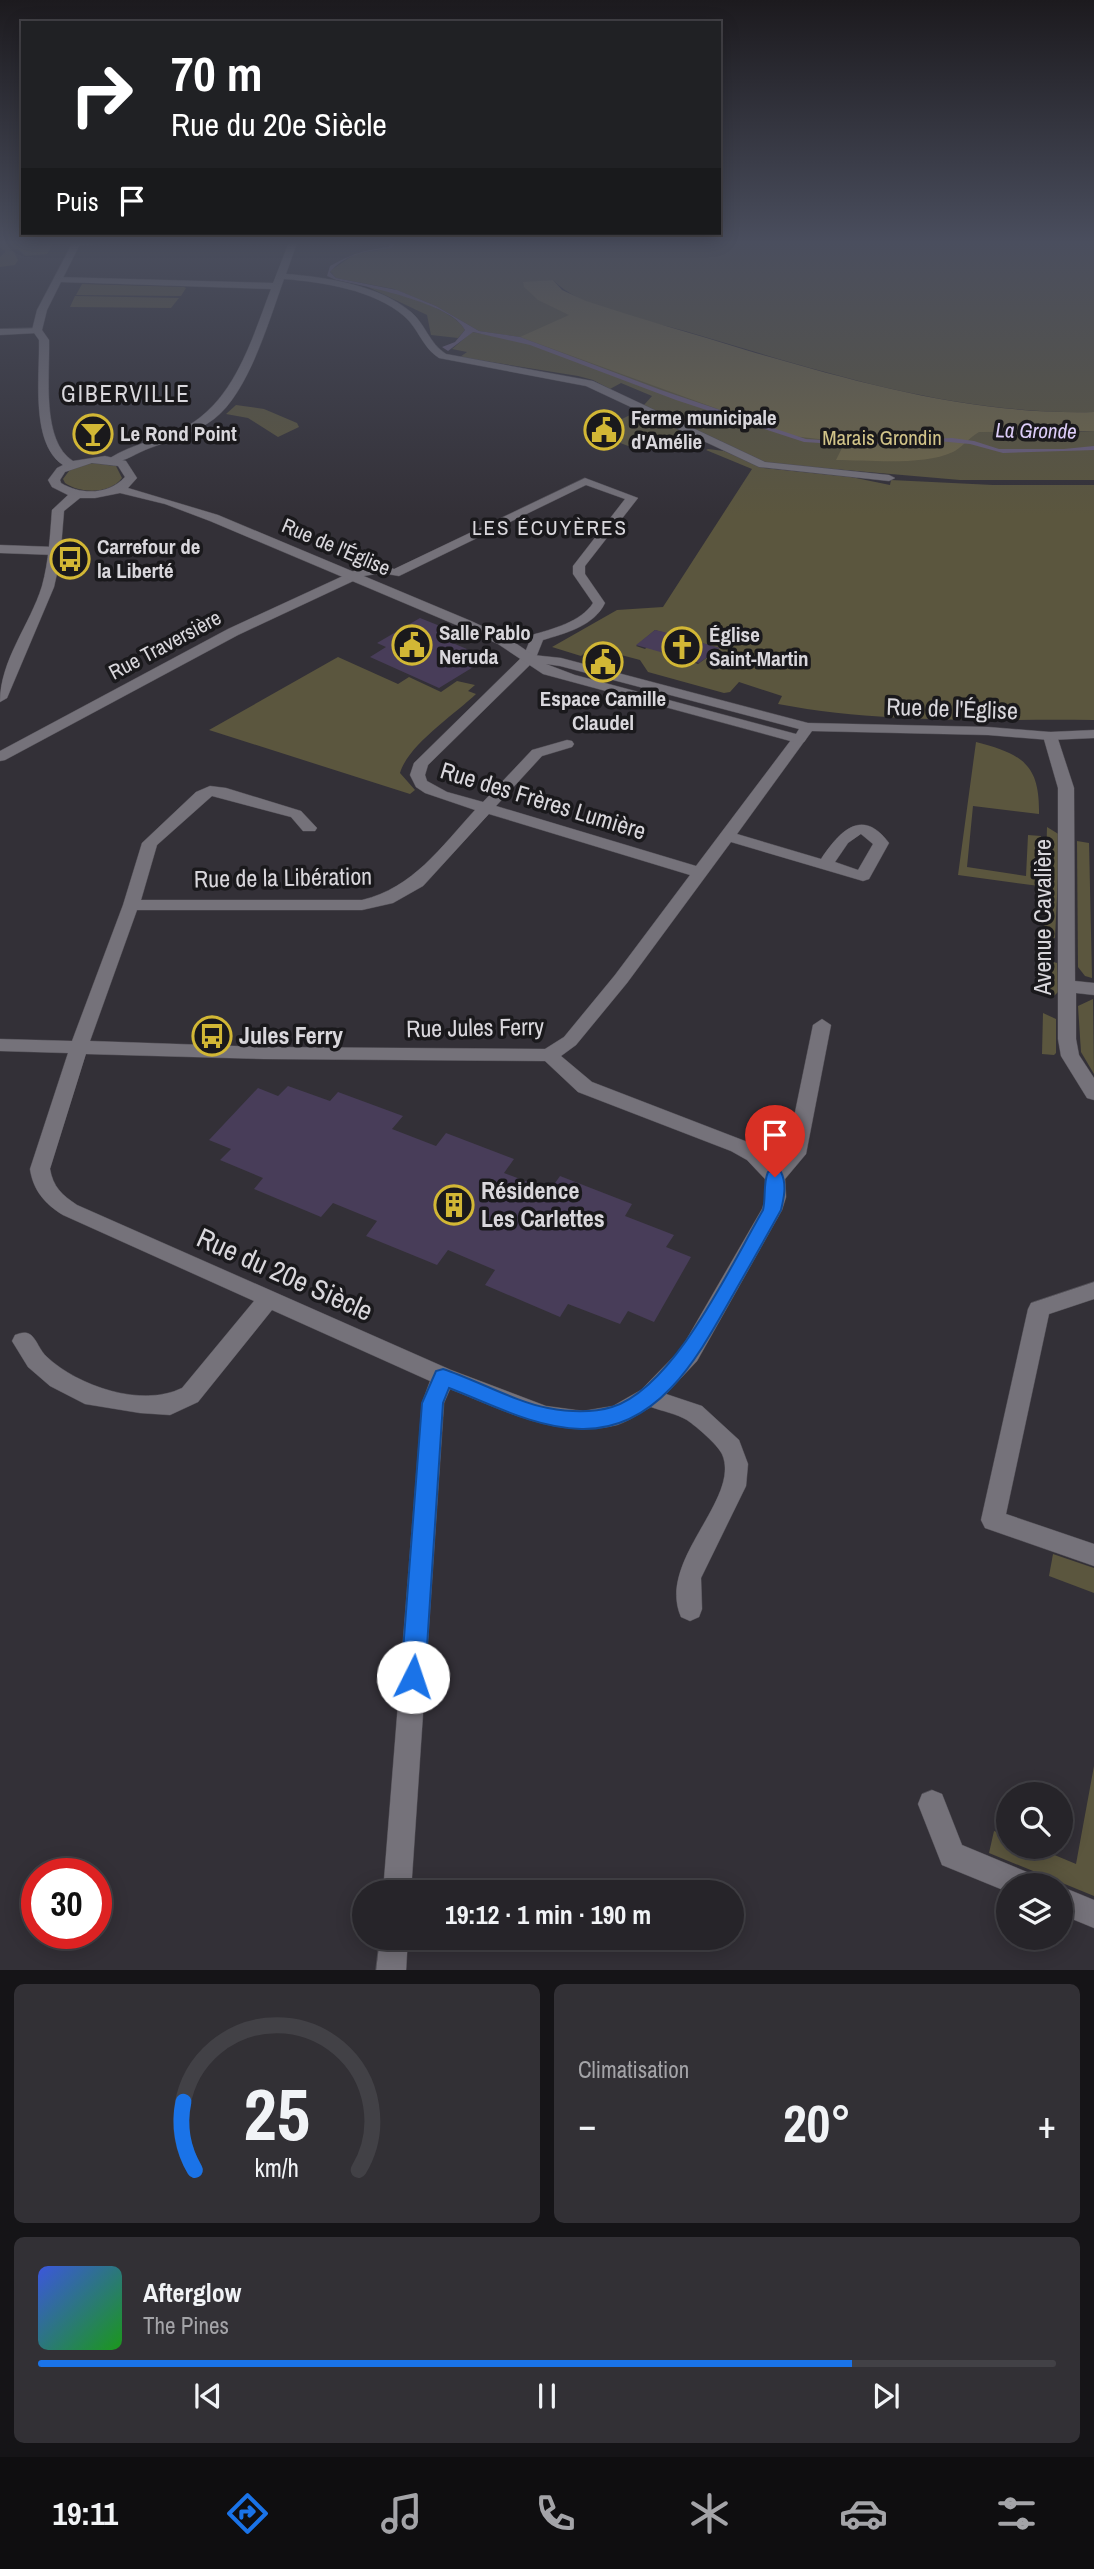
<!DOCTYPE html>
<html lang="fr">
<meta charset="utf-8">
<style>
:root{--surface:#262429;--page:#323035;--text:#f1f3f6;--muted:#a4a4a8;--line:#424146;--accent:#1a73e8}
body{margin:0;font-family:"Archivo Narrow",sans-serif;background:var(--page);color:var(--text);height:100vh;display:flex;flex-direction:column;font-size:26px;white-space:nowrap}
*{box-sizing:border-box;margin:0}
p{font-size:23px;color:var(--muted)}
.icon{flex:none;width:38px;height:38px;fill:none;stroke:currentColor;stroke-width:2;stroke-linecap:round;stroke-linejoin:round}
.map{position:relative;height:1970px;overflow:hidden}
.panel{display:flex;flex-direction:column;gap:14px;padding:14px;background:#151417;flex:1}
.panel>*{flex:none}
.guide{position:absolute;left:21px;top:21px;width:700px;height:214px;border-radius:0px;box-shadow:0 4px 18px #0003,0 0 0 2px var(--line);background:#202124;color:#fff;overflow:hidden}
.buttons{position:absolute;left:996px;top:1782px;display:grid;gap:14px}
.buttons a{display:grid;place-items:center;width:77px;height:77px;border-radius:50%;background:var(--surface);box-shadow:0 4px 18px #0003,0 0 0 2px var(--line);font-size:35px}
.speed{position:absolute;left:21px;top:1858px;display:flex;gap:14px;font-size:35px;font-weight:700;text-align:center}
.speed>*{display:grid;place-content:center;width:91px;height:91px;border-radius:50%;background:var(--surface);box-shadow:0 4px 18px #0003,0 0 0 2px var(--line);line-height:1}
.speed .limit{border:10px solid #d22;background:#fff;color:#111}
.pin{position:absolute;display:grid;place-items:center;width:60px;height:60px;color:#fff;margin:-72px -30px;border-radius:50% 50% 50% 0;rotate:-45deg;box-shadow:0 0 7px #0007}
.pin .icon{rotate:45deg}
.me{position:absolute;width:77px;margin:-38px;rotate:4deg;stroke-linejoin:round;filter:drop-shadow(0 0 5px #0008)}
.turn{display:flex;align-items:center;gap:24px;height:147px;padding:0 35px;font-size:32px}
.turn .icon{width:91px;height:91px;stroke-width:2.5}
.turn b{display:block;font-size:49px;line-height:60px}
.then{display:flex;align-items:center;height:66px;padding:0 35px;background:#0003;gap:14px;font-size:26px}
.big{font-size:52px;font-weight:800;line-height:1.1}
.panel .tile{flex:1;display:flex;flex-direction:column;justify-content:center;gap:10px;min-width:0;padding:0 24px;border-radius:10px;background:var(--page)}
.panel .dial{align-items:center;gap:0}
.dial svg{height:182px;overflow:visible;fill:none;stroke:var(--line);stroke-width:7;stroke-linecap:round;text-anchor:middle}
.dial text{fill:var(--text);stroke:none}
.song{display:flex;align-items:center;gap:21px}
.cover{width:84px;height:84px;border-radius:10px;background:linear-gradient(135deg,hsl(230 70% 55%),hsl(120 70% 35%))}
.played{height:7px;border-radius:4px;background:linear-gradient(90deg,var(--accent) 80%,var(--line) 80%)}
.keys{display:flex;justify-content:space-around;direction:ltr}
.heat{display:flex;justify-content:space-between;align-items:center;font-size:38px;direction:ltr}
.panel .tiles{flex:1;display:grid;gap:14px;grid-template-columns:1fr 1fr}
.tile:last-child{grid-column:span 2}
.trip{position:absolute;left:352px;top:1880px;width:392px;height:70px;border-radius:35px;background:var(--surface);box-shadow:0 4px 18px #0003,0 0 0 2px var(--line);font-weight:800;line-height:70px;text-align:center}
.dock{display:flex;height:112px;justify-content:space-around;align-items:center;background:#0f0e10;color:var(--muted)}
.dock .icon{width:49px;height:49px}
.dock .selected{color:var(--accent)}
.dock b{font-size:32px;color:var(--text)}
.map>svg:first-child{display:block}
.green{fill:#5b563e;fill-rule:evenodd}
.forest{fill:#706848}
.water{fill:#6b5f7d}
.building{fill:#483d59}
.lines{fill:none;stroke-linecap:round;stroke-linejoin:round}
.minor-casing{stroke:#504d54;stroke-width:1}
.tertiary-casing{stroke:#504d54;stroke-width:1}
.minor{fill:#75727a;fill-rule:evenodd}
.tertiary{fill:#75727a;fill-rule:evenodd}
.route{fill:#1a73e8;stroke:#114b97;stroke-width:2}
.labels{text-anchor:middle;stroke-width:7;stroke-linejoin:round;paint-order:stroke}
.far-poi-label{font-size:21px;font-weight:bold;fill:#d9d7dc;stroke:#1a191c;text-anchor:start}
.far-water-label{font-size:21px;font-style:italic;fill:#ddcdf9;stroke:#1a191c}
.far-park-label{font-size:21px;fill:#d2c489;stroke:#1a191c}
.far-neighbourhood-label{font-size:21px;letter-spacing:2px;fill:#d9d7dc;stroke:#1a191c}
.far-street-label{font-size:21px;fill:#d9d7dc;stroke:#1a191c}
.far-quarter-label{font-size:23px;letter-spacing:2px;fill:#d9d7dc;stroke:#1a191c}
.street-label{font-size:24px;fill:#d9d7dc;stroke:#1a191c}
.poi-label{font-size:24px;font-weight:bold;fill:#d9d7dc;stroke:#1a191c;text-anchor:start}
.near-street-label{font-size:28px;fill:#d9d7dc;stroke:#1a191c}
</style>
<div class="map">
<svg width="1094" height="1971" viewBox="0 0 1094 1971">
<rect width="100%" height="100%" fill="#333037"/>
<g class="green">
<polygon points="19,240 55,240 47,254 25,256 18,249 7,250 13,251 18,260 15,265 0,267 0,257 6,251 0,248 0,243"/>
<path d="M393 240H1094V412C951 415 820 371 685 331 646 320 581 309 553 280L523 283 570 314 1068 432 1094 431V480H960L764 463 645 407 644 405 652 396 621 383 610 389 593 380 578 376 460 357 467 352 452 349 472 332 516 340 519 337 479 331 436 306 394 289 336 278 330 271 355 254 392 248Z"/>
<polygon points="82,284 184,287 186,288 181,296 76,295"/>
<path d="M368 287C390 289 456 310 465 330L458 338 431 335 427 315Z"/>
<polygon points="75,296 179,298 171,308 70,307"/>
<polygon points="236,405 264,409 297,423 299,427 278,437 248,418 226,414"/>
<polygon points="640,410 687,433 644,452 594,433"/>
<path d="M708 449 724 451 764 468 851 477 890 485 891 480 993 485H1094V720C988 719 883 724 778 704L782 696 739 682 730 692 724 693 648 672 640 660 591 647 581 656 552 647 617 610 663 607 752 469 706 450ZM655 630 719 648 718 650 727 653 719 660 709 656 698 664 648 646 645 649 636 646Z"/>
<path d="M93 463 116 466 122 478C110 494 81 494 65 483L63 479 69 471 76 467Z"/>
<path d="M338 657 398 684 409 677 441 692 457 681 475 685 468 691 476 694C455 714 408 745 400 773L415 790 410 794 209 730Z"/>
<path d="M976 742C1022 754 1040 764 1039 814L973 806 967 867 1026 876 1028 835 1041 836 1039 886 958 875Z"/>
<polygon points="1047,827 1060,835 1055,938 1044,937"/>
<polygon points="1077,841 1089,843 1092,978 1085,976 1078,967"/>
<polygon points="1043,959 1057,963 1058,992 1053,997 1044,996"/>
<polygon points="1093,999 1094,1074 1081,1052 1078,1006"/>
<polygon points="1043,1013 1056,1019 1056,1053 1054,1055 1042,1054"/>
<polygon points="1053,1554 1094,1568 1094,1593 1049,1576"/>
<polygon points="1094,1766 1094,1896 989,1853 994,1831 1008,1836 1008,1846 1033,1846 1076,1864"/>
</g>
<path class="forest" d="M553 280 562 290 586 301C640 319 695 334 749 351 864 384 973 415 1094 412V431L979 432C970 437 960 449 953 452 923 466 869 460 836 460L845 442 792 436 520 337 569 315 538 300 524 287 523 282Z"/>
<path class="water" d="M390 240 394 243 392 248C369 251 346 253 330 272L336 278 397 290 436 306 479 331 520 337 661 390 806 439 856 442 952 438 974 441 999 449H1064L1094 446V450L1003 453 970 444 938 441 852 445 804 442 676 400 530 345 473 332 448 351 442 347 455 342 465 330C452 303 364 286 336 280L327 276 330 266C352 254 364 250 389 247Z"/>
<g class="building">
<polygon points="420,618 460,634 448,641 488,658 439,688 370,657 386,647 377,643"/>
<polygon points="655,630 664,632 720,648 699,663 636,645"/>
<polygon points="288,1086 330,1101 338,1092 403,1116 392,1129 436,1146 446,1133 514,1159 504,1173 550,1190 560,1176 632,1204 625,1216 674,1235 666,1247 691,1257 654,1322 628,1311 620,1324 568,1304 560,1317 485,1285 495,1270 448,1250 437,1265 366,1236 377,1221 333,1203 321,1217 254,1189 263,1178 220,1160 231,1149 209,1140 258,1088 278,1096"/>
</g>
<g class="lines">
<g class="minor-casing">
<g id="minor">
<polygon points="0,240 13,240 0,244"/>
<polygon points="75,240 182,240 78,245"/>
<path d="M290 240H298L286 274C326 277 379 285 411 312 426 325 429 343 446 354L593 381 765 462 889 475 895 478 889 481 759 467 586 386 439 358C422 347 419 329 404 316 374 290 323 282 284 279 269 320 249 392 214 419 195 433 172 440 150 448 138 452 122 464 110 462V458C132 444 157 440 180 430 234 404 251 341 271 289L60 282 55 279 57 277 273 283Z"/>
<polygon points="40,328 40,332 37,333 0,335 0,329"/>
<path d="M585 478 638 498 585 566V574L605 603C594 626 566 633 543 640L535 660 428 765 425 775 427 781 447 792 483 802 532 750 567 740 572 741 574 744 572 747 542 756 496 806 696 866 794 736 799 735 806 739 737 834 821 859C840 831 862 807 889 843L869 879 863 881 731 842 627 983 576 1045 561 1056 592 1082 745 1141 761 1150 775 1164 787 1151 813 1025 822 1019 831 1025 806 1154 785 1179 786 1197 782 1210 697 1361 666 1394 702 1406 739 1440 748 1464 746 1486 701 1578 702 1609 699 1617 690 1621 681 1617C656 1560 742 1499 722 1454 717 1444 697 1427 687 1420 677 1414 662 1411 651 1407 640 1413 629 1421 617 1425 558 1440 504 1410 450 1389L444 1403 411 1892H383L422 1403 430 1381 272 1310 198 1402 170 1415 140 1413 85 1404 50 1386 28 1367 12 1341 15 1335C20 1333 26 1331 31 1335 37 1340 40 1351 47 1357 78 1386 142 1408 182 1388L254 1301 63 1215C45 1204 33 1190 30 1169L68 1053 0 1051V1039L72 1041 123 905 142 843 196 792 210 786 226 788 301 811 317 828 315 831H303L291 817 212 796 157 845 141 900H362C413 888 441 847 475 810L425 793 416 787 410 775 414 763 524 655 532 635C552 629 581 622 593 603L573 574V566L625 499 586 485 399 576 381 573 364 576 238 635 5 760 0 761V751L228 629 356 570 381 565 394 569ZM489 814 690 875 615 975 564 1037 545 1049 264 1047 90 1041 137 910H362L393 903 423 886ZM861 834 873 844 858 870 835 862 848 843ZM86 1054 264 1059 545 1061 578 1092 731 1151 747 1160 765 1179 766 1197 762 1209 681 1349 641 1390 613 1406 583 1411 546 1406 451 1370 77 1205C62 1195 53 1187 50 1169Z"/>
<polygon points="0,545 55,547 61,551 55,555 0,553"/>
<polygon points="1050,732 1057,736 1074,788 1075,981 1094,983 1094,995 1076,993 1076,1039 1079,1055 1094,1078 1094,1100 1087,1098 1061,1056 1058,1039 1058,788 1043,736"/>
<polygon points="1094,1282 1094,1299 1049,1314 1006,1514 1094,1544 1094,1566 985,1528 981,1520 1028,1309 1031,1303"/>
<polygon points="932,1790 942,1794 962,1845 1034,1875 1038,1885 1008,1885 1008,1892 942,1865 918,1804 922,1794"/>
<polygon points="1060,1886 1094,1900 1094,1928 1060,1914"/>
<polygon points="380,1937 408,1937 406,1971 376,1971"/>
</g>
</g>
<g class="tertiary-casing">
<path id="tertiary" d="M74 240H82L47 310 42 330 49 340C50 375 41 441 73 461L105 456 126 461 137 478 128 488 218 515 471 621 508 638 533 655 561 658 808 723 988 727 1050 732 1094 730V738L1050 740 988 735 812 731 804 742H794L543 674 498 644 461 627 210 521 165 504 120 493 95 498H80L64 511 60 560 54 587 7 698 0 702C0 660 30 625 42 586 49 561 50 535 52 510L68 495 52 487 48 480 57 468 63 465C30 443 40 376 39 340L32 330 37 310ZM92 463 118 466 125 477C108 495 81 495 61 483L60 480 65 472ZM546 664 560 666 799 729 796 734 575 675Z"/>
</g>
<use href="#minor" class="minor"/>
<use href="#tertiary" class="tertiary"/>
</g>
<linearGradient id="sky" x2="0" y2="1"><stop stop-color="#1c1a1e"/><stop offset="0.47" stop-color="#4a4e5e"/><stop offset="1" stop-color="#4a4e5e" stop-opacity="0"/></linearGradient>
<rect width="1094" height="516" fill="url(#sky)"/>
<path class="route" d="M775 1170 781 1172C787 1184 784 1198 781 1210 765 1239 749 1267 733 1295 700 1353 660 1431 581 1429 535 1428 491 1404 449 1388L443 1403 425 1677 421 1685 413 1688 405 1685 401 1677 422 1403 436 1371 443 1369C474 1379 518 1403 548 1408 569 1412 592 1413 612 1407 675 1387 731 1265 763 1210 766 1198 763 1183 768 1172Z"/>
<defs>
<g id="civic-ring" transform="scale(2.0125)"><circle r="9.5" fill="#1a191c" stroke="#d2b735" stroke-width="1.5"/><path d="M-.6-6.5H3V-4.5H.6V-3L4-1V1h2V6H-6V1h2V-1L-.6-3ZM-1.2 2.5V6h2.4V2.5Z" fill="#d2b735"/></g>
<g id="bar-ring" transform="scale(2.0125)"><circle r="9.5" fill="#1a191c" stroke="#d2b735" stroke-width="1.5"/><path d="M-6-5H6L.8 .8V4.5H3.5V6h-7V4.5H-.8V.8Z" fill="#d2b735"/></g>
<g id="bus-ring" transform="scale(2.0125)"><circle r="9.5" fill="#1a191c" stroke="#d2b735" stroke-width="1.5"/><path d="M-5-6H5V4H4V6H2V4H-2V6H-4V4H-5ZM-3.5-4V0h7V-4ZM-3.5 1.2v1.5H-2V1.2ZM2 1.2v1.5H3.5V1.2Z" fill="#d2b735"/></g>
<g id="church-ring" transform="scale(2.0125)"><circle r="9.5" fill="#1a191c" stroke="#d2b735" stroke-width="1.5"/><path d="M-1.2-6h2.4v3.5h3.3v2.4h-3.3V6h-2.4V-.1h-3.3v-2.4h3.3Z" fill="#d2b735"/></g>
<g id="building-ring" transform="scale(2.0125)"><circle r="9.5" fill="#1a191c" stroke="#d2b735" stroke-width="1.5"/><path d="M-4-6H4V6H1V3H-1V6H-4ZM-2.5-4.3h1.7v1.8h-1.7ZM.8-4.3h1.7v1.8H.8ZM-2.5-1h1.7V.8h-1.7ZM.8-1h1.7V.8H.8Z" fill="#d2b735"/></g>
</defs>
<g fill-rule="evenodd">
<use href="#civic-ring" x="604" y="430"/>
<use href="#bar-ring" x="93" y="434"/>
<use href="#bus-ring" x="70" y="559"/>
<use href="#civic-ring" x="412" y="645"/>
<use href="#church-ring" x="682" y="647"/>
<use href="#civic-ring" x="603" y="662"/>
<use href="#bus-ring" x="212" y="1036"/>
<use href="#building-ring" x="454" y="1205"/>
</g>
<g class="labels">
<g class="far-poi-label">
<text x="631" y="425">Ferme municipale<tspan x="631" dy="24">d'Amélie</tspan></text>
<text x="120" y="441">Le Rond Point</text>
<text x="97" y="554">Carrefour de<tspan x="97" dy="24">la Liberté</tspan></text>
<text x="439" y="640">Salle Pablo<tspan x="439" dy="24">Neruda</tspan></text>
<text x="709" y="642">Église<tspan x="709" dy="24">Saint-Martin</tspan></text>
<text x="603" y="706" text-anchor="middle">Espace Camille<tspan x="603" dy="24">Claudel</tspan></text>
</g>
<g class="far-water-label">
<text transform="translate(1036 431) rotate(1)" y="7">La Gronde</text>
</g>
<g class="far-park-label">
<text x="882" y="445">Marais Grondin</text>
</g>
<g class="far-neighbourhood-label">
<text x="550" y="535">LES ÉCUYÈRES</text>
</g>
<g class="far-street-label">
<text transform="translate(336 547) rotate(23)" y="7">Rue de l'Église</text>
<text transform="translate(165 645) rotate(-28)" y="7">Rue Traversière</text>
</g>
<g class="far-quarter-label">
<text x="126" y="402">GIBERVILLE</text>
</g>
<g class="street-label">
<text transform="translate(952 709) rotate(2)" y="8">Rue de l'Église</text>
<text transform="translate(543 801) rotate(17)" y="8">Rue des Frères Lumière</text>
<text transform="translate(283 878) rotate(-1)" y="8">Rue de la Libération</text>
<text transform="translate(1043 917) rotate(-90)" y="8">Avenue Cavalière</text>
<text transform="translate(475 1028) rotate(-1)" y="8">Rue Jules Ferry</text>
</g>
<g class="poi-label">
<text x="239" y="1044">Jules Ferry</text>
<text x="481" y="1199">Résidence<tspan x="481" dy="28">Les Carlettes</tspan></text>
</g>
<g class="near-street-label">
<text transform="translate(285 1274) rotate(24)" y="10">Rue du 20e Siècle</text>
</g>
</g>
</svg>
<div class="buttons">
<a><svg class="icon" aria-label="search" viewBox="0 0 24 24"><circle cx="10" cy="10" r="6"/><path d="M15 15l6 6"/></svg></a>
<a><svg class="icon" aria-label="layers" viewBox="0 0 24 24"><path d="M12 4l9 5-9 5-9-5zM3 14l9 5 9-5"/></svg></a>
</div>
<div class="speed"><div class="limit">30</div></div>
<div class="pin" style="left:775px;top:1177px;background:#d93025"><svg class="icon" aria-label="arrive" viewBox="0 0 24 24"><path d="M6 21V4h12l-3 4 3 4H6"/></svg></div>
<svg class="me" style="left:413px;top:1677px" viewBox="-20 -20 40 40"><circle r="19" fill="#fff"/><path d="M0-13L10 11 0 6-10 11z" fill="#1a73e8"/></svg>
<div class="trip">19:12 · 1 min · 190 m</div>
<div class="guide">
<div class="turn"><svg class="icon" aria-label="right" viewBox="0 0 24 24"><path d="M7 20v-9h11M14 6l5 5-5 5"/></svg><div><b>70 m</b>Rue du 20e Siècle</div></div>
<div class="then">Puis<svg class="icon" aria-label="arrive" viewBox="0 0 24 24"><path d="M6 21V4h12l-3 4 3 4H6"/></svg></div>
</div>
</div>
<section class="panel">
<div class="tiles">
<div class="tile dial"><svg viewBox="0 0 100 80">
<path d="M14 69A42 42 0 1 1 86 69"/>
<path d="M14 69A42 42 0 0 1 9 39" stroke="#1a73e8"/>
<text x="50" y="56" font-size="32" font-weight="700">25</text>
<text x="50" y="72" font-size="11">km/h</text>
</svg></div>
<div class="tile"><p>Climatisation</p>
<div class="heat"><a>−</a><b class="big">20°</b><a>+</a></div>
</div>
<div class="tile">
<div class="song"><i class="cover"></i><div><b>Afterglow</b><p>The Pines</p></div></div>
<div class="played"></div>
<div class="keys"><svg class="icon" aria-label="previous" viewBox="0 0 24 24"><path d="M18 5L8 12l10 7zM5 5v14"/></svg><svg class="icon" aria-label="pause" viewBox="0 0 24 24"><path d="M8 5v14M16 5v14"/></svg><svg class="icon" aria-label="next" viewBox="0 0 24 24"><path d="M6 5l10 7-10 7zM19 5v14"/></svg></div>
</div>
</div>
</section>
<nav class="dock">
<b>19:11</b>
<svg class="icon selected" aria-label="directions" viewBox="0 0 24 24"><path d="M12 3l9 9-9 9-9-9zM9 14v-3h6M13 9l2 2-2 2"/></svg>
<svg class="icon" aria-label="music" viewBox="0 0 24 24"><path d="M9 18V5l10-2v13"/><circle cx="6" cy="18" r="3"/><circle cx="16" cy="16" r="3"/></svg>
<svg class="icon" aria-label="phone" viewBox="0 0 24 24"><path d="M5 4h4l2 5-3 2q2 4 5 5l2-3 5 2v4C11 20 4 13 5 4z"/></svg>
<svg class="icon" aria-label="climate" viewBox="0 0 24 24"><path d="M12 3v18M4 7l16 10M4 17L20 7"/></svg>
<svg class="icon" aria-label="car" viewBox="0 0 24 24"><path d="M5 17H2v-5l4-1 3-4h7l3 4 3 1v5h-3M9 17h6M6 11h13"/><circle cx="7" cy="17" r="2"/><circle cx="17" cy="17" r="2"/></svg>
<svg class="icon" aria-label="filters" viewBox="0 0 24 24"><path d="M4 7h16M4 17h16"/><circle cx="9" cy="7" r="2"/><circle cx="15" cy="17" r="2"/></svg>
</nav>
